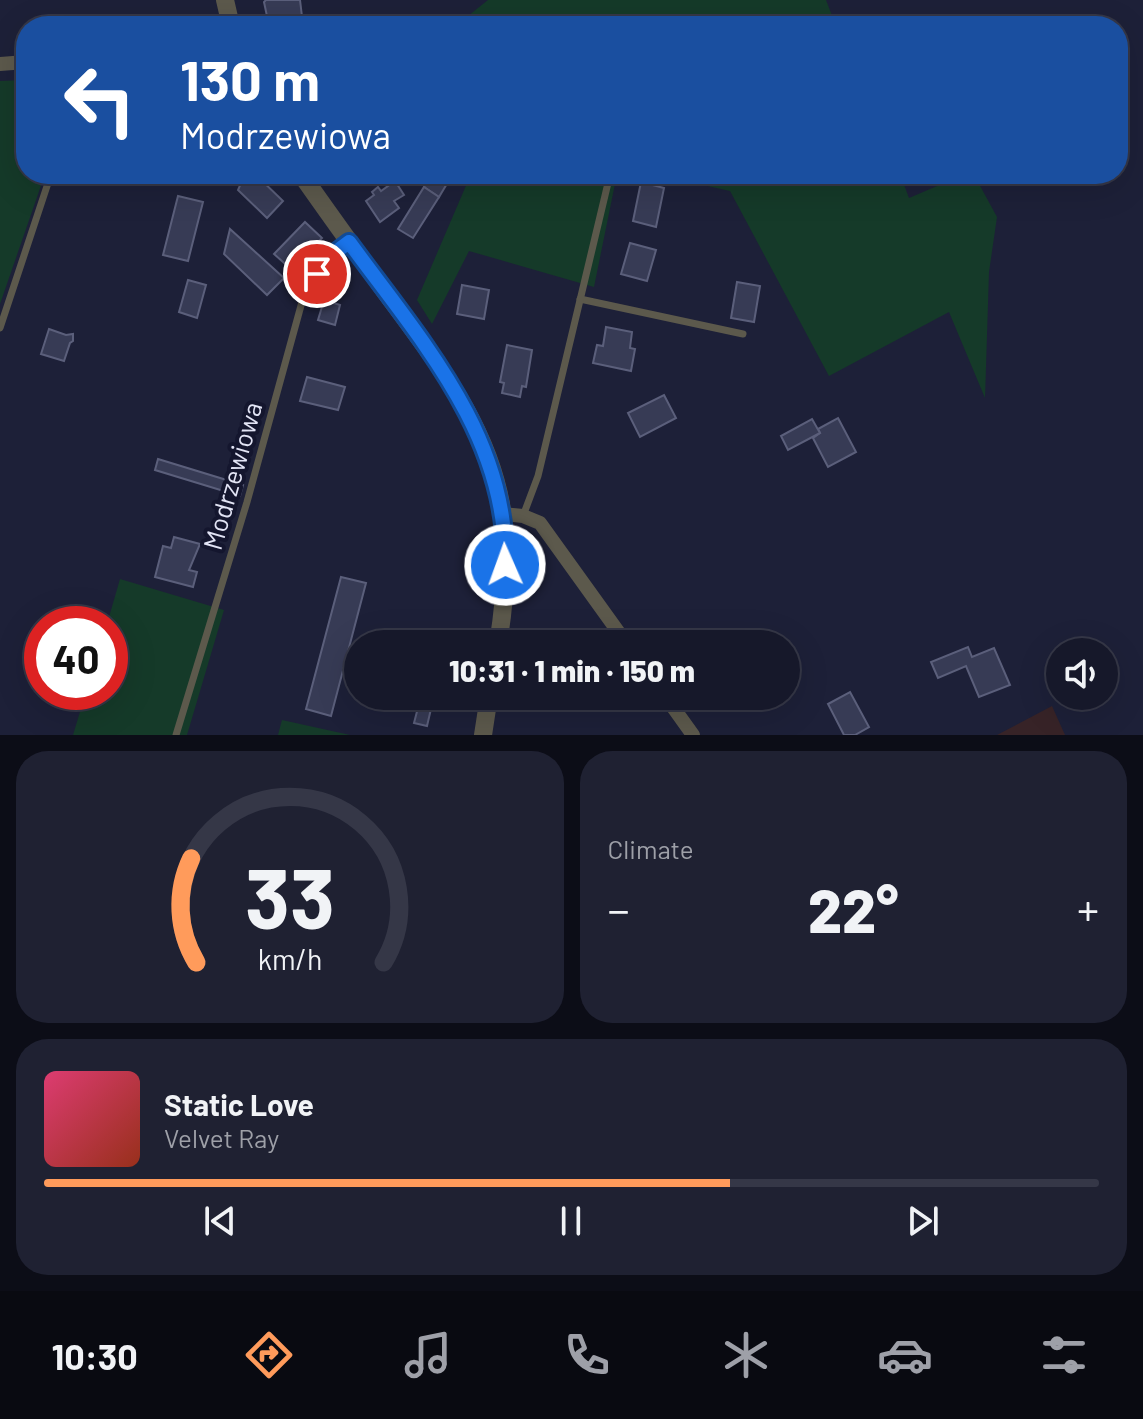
<!DOCTYPE html>
<meta charset="utf-8">
<style>
:root{--surface:#16182a;--page:#1f2132;--text:#f1f3f6;--muted:#9ea0a8;--line:#353747;--accent:#ff9b5b}
body{margin:0;font-family:Barlow,sans-serif;background:var(--page);color:var(--text);height:100vh;display:flex;flex-direction:column;font-size:30px;white-space:nowrap}
*{box-sizing:border-box;margin:0}
p{font-size:26px;color:var(--muted)}
.icon{flex:none;width:44px;height:44px;fill:none;stroke:currentColor;stroke-width:2;stroke-linecap:round;stroke-linejoin:round}
.map{position:relative;height:735px;overflow:hidden}
.side{display:flex;flex-direction:column;gap:16px;padding:16px;background:#0c0d17;flex:1}
.side>*{flex:none}
.hud{position:absolute;left:16px;top:16px;width:1112px;height:168px;border-radius:32px;box-shadow:0 8px 32px #0002,0 0 0 2px var(--line);background:#1a4fa0;color:#fff;overflow:hidden}
.tools{position:absolute;left:1046px;top:638px;display:grid;gap:16px}
.tools a{display:grid;place-items:center;width:72px;height:72px;border-radius:50%;background:var(--surface);box-shadow:0 8px 32px #0002,0 0 0 2px var(--line);font-size:40px}
.speed{position:absolute;left:24px;top:606px;display:flex;gap:16px;font-size:40px;font-weight:700;text-align:center}
.speed>*{display:grid;place-content:center;width:104px;height:104px;border-radius:50%;background:var(--surface);box-shadow:0 8px 32px #0002,0 0 0 2px var(--line);line-height:1}
.speed .limit{border:12px solid #d22;background:#fff;color:#111}
.pin{position:absolute;display:grid;place-items:center;width:68px;height:68px;color:#fff;margin:-34px;border:4px solid #fff;border-radius:50%;box-shadow:0 2px 8px #0007}
.me{position:absolute;width:88px;margin:-44px;rotate:358deg;stroke-linejoin:round;filter:drop-shadow(0 0 6px #0008)}
.turn{display:flex;align-items:center;gap:28px;height:168px;padding:0 32px;font-size:36px}
.turn .icon{width:104px;height:104px;stroke-width:2.5}
.turn b{display:block;font-size:56px;line-height:68px}
.big{font-size:60px;font-weight:800;line-height:1.1}
.side .card{flex:1;display:flex;flex-direction:column;justify-content:center;gap:12px;min-width:0;padding:0 28px;border-radius:32px;background:var(--page)}
.side .dial{align-items:center;gap:0}
.dial svg{height:208px;overflow:visible;fill:none;stroke:var(--line);stroke-width:7;stroke-linecap:round;text-anchor:middle}
.dial text{fill:var(--text);stroke:none}
.song{display:flex;align-items:center;gap:24px}
.cover{width:96px;height:96px;border-radius:12px;background:linear-gradient(135deg,hsl(340 70% 55%),hsl(10 70% 35%))}
.played{height:8px;border-radius:4px;background:linear-gradient(90deg,var(--accent) 65%,var(--line) 65%)}
.keys{display:flex;justify-content:space-around;direction:ltr}
.heat{display:flex;justify-content:space-between;align-items:center;font-size:44px;direction:ltr}
.side .tiles{flex:1;display:grid;gap:16px;grid-template-columns:1fr 1fr}
.card:last-child{grid-column:span 2}
.trip{position:absolute;left:344px;top:630px;width:456px;height:80px;border-radius:40px;background:var(--surface);box-shadow:0 8px 32px #0002,0 0 0 2px var(--line);font-weight:800;line-height:80px;text-align:center}
.tabs{display:flex;height:128px;justify-content:space-around;align-items:center;background:#090a11;color:var(--muted)}
.tabs .icon{width:56px;height:56px}
.tabs .current{color:var(--accent)}
.tabs b{font-size:36px;color:var(--text)}
.map>svg:first-child{display:block}
.industrial{fill:#372327}
.green{fill:#153a29}
.building{fill:#373b55;stroke:#5b5f7b;stroke-width:2}
.lines{fill:none;stroke-linecap:round;stroke-linejoin:round}
.service{stroke:#5c594c;stroke-width:7}
.minor{stroke:#5c594c;stroke-width:14}
.tertiary{stroke:#5c594c;stroke-width:18}
.route-casing{stroke:#114b97;stroke-width:20}
.route{stroke:#1a73e8;stroke-width:14}
.labels{text-anchor:middle;stroke-width:8;stroke-linejoin:round;paint-order:stroke}
.street-label{font-size:26px;fill:#e2e4f5;stroke:#14162e}
</style>
<div class="map">
<svg width="1143" height="735" viewBox="0 0 1143 735">
<rect width="100%" height="100%" fill="#1d2038"/>
<polygon class="industrial" points="1052,706 1065,735 997,735"/>
<g class="green">
<polygon points="488,0 826,0 836,26 465,26 463,20"/>
<polygon points="26,80 26,174 45,174 0,304 0,81"/>
<polygon points="471,174 617,174 594,287 469,251 432,324 417,300"/>
<polygon points="654,174 900,174 909,198 956,178 978,182 997,217 989,272 985,398 949,312 829,376 730,191"/>
<polygon points="120,579 224,610 187,735 73,735 86,692 110,692 110,624 107,624"/>
<polygon points="282,720 350,735 278,735"/>
</g>
<g class="building">
<polygon points="266,0 300,0 303,25 273,26 271,20 268,21 264,2"/>
<polygon points="245,174 255,174 283,201 267,218 238,190"/>
<polygon points="431,174 445,174 451,177 439,197 424,187"/>
<polygon points="395,181 404,195 394,201 399,208 380,222 366,201 374,195 372,192 378,187 381,191"/>
<polygon points="641,182 664,188 656,227 633,221"/>
<polygon points="424,187 439,197 413,238 398,229"/>
<polygon points="178,196 203,202 188,261 163,255"/>
<polygon points="305,222 322,238 317,243 325,252 317,261 308,252 292,270 274,254"/>
<polygon points="230,229 284,278 267,295 224,254"/>
<polygon points="630,243 656,250 647,281 621,274"/>
<polygon points="188,280 206,285 197,318 179,312"/>
<polygon points="737,282 760,286 754,322 731,318"/>
<polygon points="462,285 489,290 484,319 457,314"/>
<polygon points="324,300 340,305 335,325 318,320"/>
<polygon points="606,327 632,332 630,348 635,349 631,371 593,363 597,345 603,346"/>
<polygon points="49,329 66,335 73,334 73,341 70,343 64,361 41,354"/>
<polygon points="507,345 532,350 526,387 522,386 520,397 502,393 504,383 500,382"/>
<polygon points="307,377 345,387 338,410 300,401"/>
<polygon points="664,395 676,418 640,437 628,413"/>
<polygon points="838,418 856,452 828,467 813,438 820,433 818,429"/>
<polygon points="812,419 820,433 788,450 781,436"/>
<polygon points="158,459 243,485 240,496 155,470"/>
<polygon points="174,537 200,544 189,570 197,572 193,587 155,577 163,546 171,548"/>
<polygon points="341,577 366,583 331,716 306,709"/>
<polygon points="968,647 972,657 994,648 1010,685 979,697 966,666 938,678 931,662"/>
<polygon points="850,692 869,727 855,735 844,735 828,704"/>
<polygon points="421,696 434,696 427,726 414,723"/>
</g>
<g class="lines">
<g class="service">
<polyline points="580,299 743,334"/>
<polyline points="0,328 51,174"/>
<polyline points="523,516 538,476 608,183"/>
<polyline points="176,735 247,502 305,291 329,257 347,243"/>
</g>
<g class="minor">
<polyline points="0,64 26,62"/>
<polyline points="503,514 523,516 540,523 627,644"/>
<polyline points="665,696 693,735"/>
</g>
<g class="tertiary">
<polyline points="225,0 231,26"/>
<path d="M301 174C329 214 358 254 386 293 436 361 492 430 503 517 508 559 505 602 498 644"/>
<polyline points="483,735 489,696"/>
</g>
</g>
<g class="lines">
<g class="route-casing">
<path id="route" d="M317 274 329 257 349 242C420 339 509 437 505 565"/>
</g>
<use href="#route" class="route"/>
</g>
<g class="labels">
<g class="street-label">
<text transform="translate(233 476) rotate(-74)" y="9">Modrzewiowa</text>
</g>
</g>
</svg>
<div class="tools">
<a><svg class="icon" aria-label="sound" viewBox="0 0 24 24"><path d="M4 9h4l5-4v14l-5-4H4zM17 9q2 3 0 6"/></svg></a>
</div>
<div class="speed"><div class="limit">40</div></div>
<div class="pin" style="left:317px;top:274px;background:#d93025"><svg class="icon" aria-label="arrive" viewBox="0 0 24 24"><path d="M6 21V4h12l-3 4 3 4H6"/></svg></div>
<svg class="me" style="left:505px;top:565px" viewBox="-20 -20 40 40"><circle r="17" fill="#1a73e8" stroke="#fff" stroke-width="3"/><path d="M0-11L8 9 0 5-8 9z" fill="#fff"/></svg>
<div class="trip">10:31 · 1 min · 150 m</div>
<div class="hud">
<div class="turn"><svg class="icon" aria-label="left" viewBox="0 0 24 24"><path d="M17 20v-9H6M10 6l-5 5 5 5"/></svg><div><b>130 m</b>Modrzewiowa</div></div>
</div>
</div>
<section class="side">
<div class="tiles">
<div class="card dial"><svg viewBox="0 0 100 80">
<path d="M14 69A42 42 0 1 1 86 69"/>
<path d="M14 69A42 42 0 0 1 12 29" stroke="#ff9b5b"/>
<text x="50" y="56" font-size="32" font-weight="700">33</text>
<text x="50" y="72" font-size="11">km/h</text>
</svg></div>
<div class="card"><p>Climate</p>
<div class="heat"><a>−</a><b class="big">22°</b><a>+</a></div>
</div>
<div class="card">
<div class="song"><i class="cover"></i><div><b>Static Love</b><p>Velvet Ray</p></div></div>
<div class="played"></div>
<div class="keys"><svg class="icon" aria-label="previous" viewBox="0 0 24 24"><path d="M18 5L8 12l10 7zM5 5v14"/></svg><svg class="icon" aria-label="pause" viewBox="0 0 24 24"><path d="M8 5v14M16 5v14"/></svg><svg class="icon" aria-label="next" viewBox="0 0 24 24"><path d="M6 5l10 7-10 7zM19 5v14"/></svg></div>
</div>
</div>
</section>
<nav class="tabs">
<b>10:30</b>
<svg class="icon current" aria-label="directions" viewBox="0 0 24 24"><path d="M12 3l9 9-9 9-9-9zM9 14v-3h6M13 9l2 2-2 2"/></svg>
<svg class="icon" aria-label="music" viewBox="0 0 24 24"><path d="M9 18V5l10-2v13"/><circle cx="6" cy="18" r="3"/><circle cx="16" cy="16" r="3"/></svg>
<svg class="icon" aria-label="phone" viewBox="0 0 24 24"><path d="M5 4h4l2 5-3 2q2 4 5 5l2-3 5 2v4C11 20 4 13 5 4z"/></svg>
<svg class="icon" aria-label="climate" viewBox="0 0 24 24"><path d="M12 3v18M4 7l16 10M4 17L20 7"/></svg>
<svg class="icon" aria-label="car" viewBox="0 0 24 24"><path d="M5 17H2v-5l4-1 3-4h7l3 4 3 1v5h-3M9 17h6M6 11h13"/><circle cx="7" cy="17" r="2"/><circle cx="17" cy="17" r="2"/></svg>
<svg class="icon" aria-label="filters" viewBox="0 0 24 24"><path d="M4 7h16M4 17h16"/><circle cx="9" cy="7" r="2"/><circle cx="15" cy="17" r="2"/></svg>
</nav>
